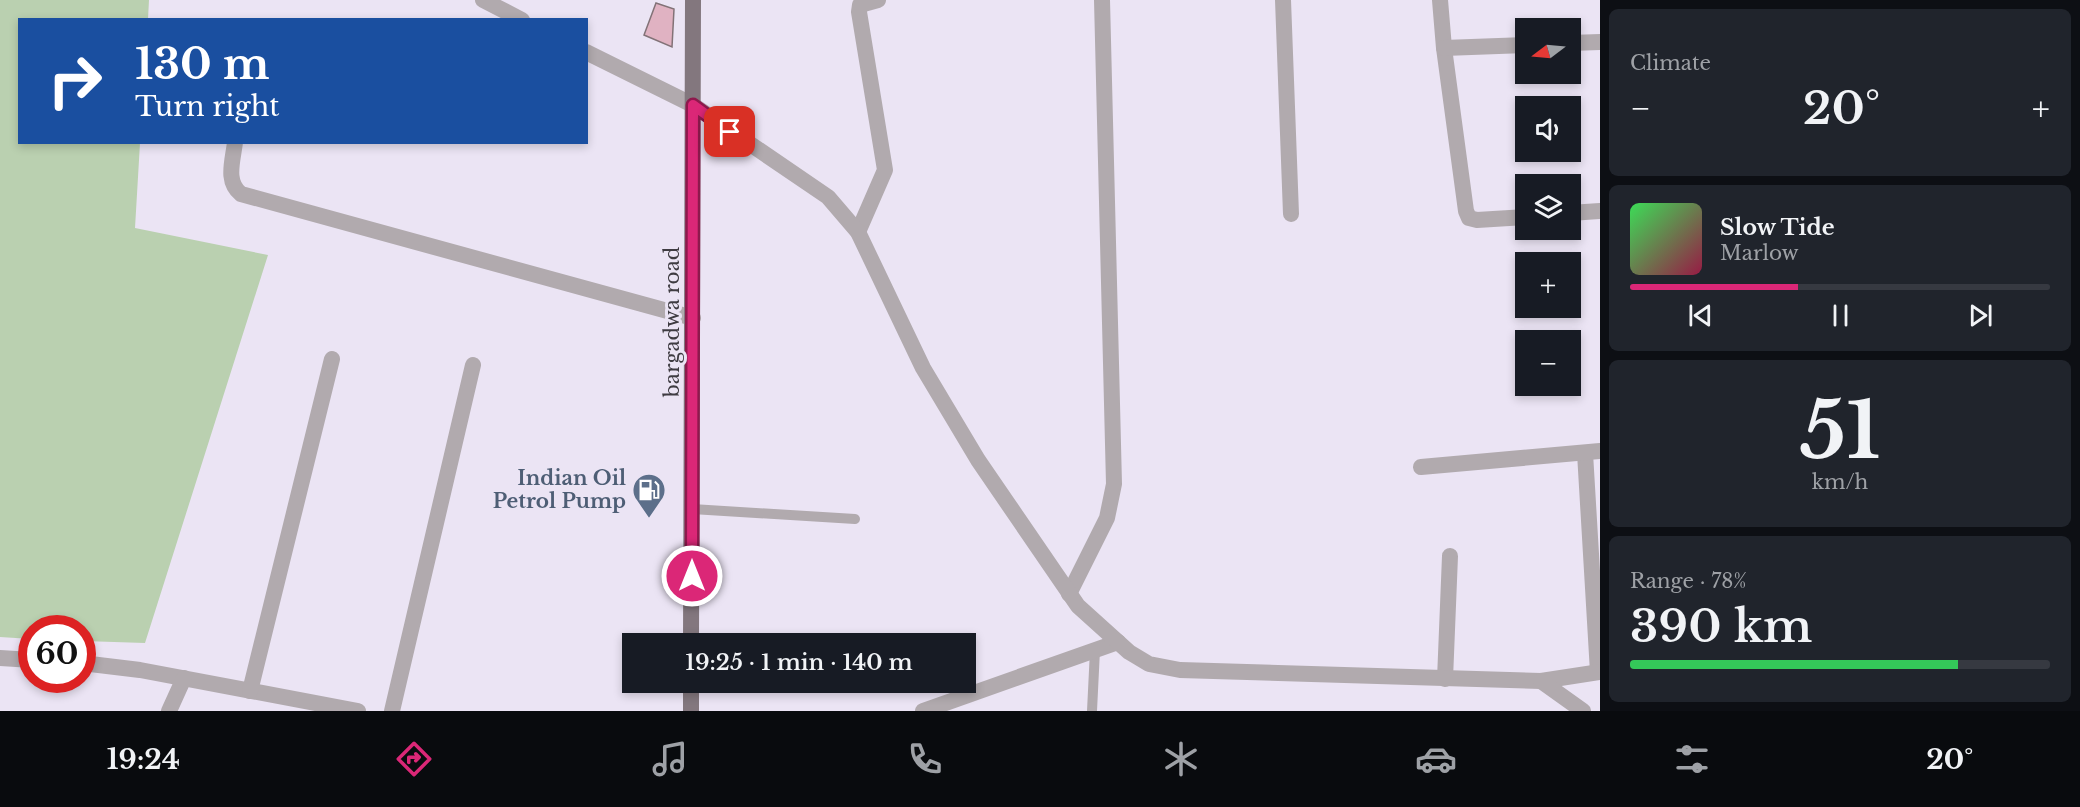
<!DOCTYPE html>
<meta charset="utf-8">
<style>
:root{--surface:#171b24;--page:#20242c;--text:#f1f3f6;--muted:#9ea1a6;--line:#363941;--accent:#db2777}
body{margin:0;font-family:"Libre Baskerville",serif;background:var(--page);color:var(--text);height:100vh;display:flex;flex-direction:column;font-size:22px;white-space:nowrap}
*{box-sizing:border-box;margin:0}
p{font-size:20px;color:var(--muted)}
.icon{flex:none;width:33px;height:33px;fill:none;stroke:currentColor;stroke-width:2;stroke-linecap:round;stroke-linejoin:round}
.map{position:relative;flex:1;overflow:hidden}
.sheet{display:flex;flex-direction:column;gap:9px;padding:9px;background:#0d0f14;width:480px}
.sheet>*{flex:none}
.banner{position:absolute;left:18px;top:18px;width:570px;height:126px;border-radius:0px;box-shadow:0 3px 9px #0003;background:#1a4fa0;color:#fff;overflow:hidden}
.needle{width:39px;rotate:254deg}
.fabs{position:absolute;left:1515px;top:18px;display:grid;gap:12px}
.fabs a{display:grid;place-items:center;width:66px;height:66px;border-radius:0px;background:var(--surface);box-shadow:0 3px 9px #0003;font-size:30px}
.speed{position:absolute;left:18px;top:615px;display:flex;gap:12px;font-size:30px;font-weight:700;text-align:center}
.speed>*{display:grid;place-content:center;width:78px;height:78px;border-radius:50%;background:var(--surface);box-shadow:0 3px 9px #0003;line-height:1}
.speed .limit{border:9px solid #d22;background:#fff;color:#111}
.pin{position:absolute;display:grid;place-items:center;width:51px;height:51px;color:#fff;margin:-26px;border-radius:12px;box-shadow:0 3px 9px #0006}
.me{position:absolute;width:66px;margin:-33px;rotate:0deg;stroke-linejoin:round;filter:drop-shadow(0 0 4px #0008)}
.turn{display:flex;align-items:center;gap:21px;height:126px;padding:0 18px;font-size:27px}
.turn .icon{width:78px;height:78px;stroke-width:2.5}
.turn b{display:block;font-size:42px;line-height:51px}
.big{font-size:45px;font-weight:600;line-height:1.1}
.sheet .card{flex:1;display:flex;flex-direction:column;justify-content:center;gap:9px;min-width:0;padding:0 21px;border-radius:9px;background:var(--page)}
.sheet .dial{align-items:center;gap:0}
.dial b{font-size:78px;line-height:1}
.song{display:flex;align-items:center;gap:18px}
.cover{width:72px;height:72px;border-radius:9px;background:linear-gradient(135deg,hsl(130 70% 55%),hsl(340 70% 35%))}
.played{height:6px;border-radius:3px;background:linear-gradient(90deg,var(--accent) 40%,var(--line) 40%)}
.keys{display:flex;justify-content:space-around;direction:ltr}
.heat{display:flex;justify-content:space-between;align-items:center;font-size:33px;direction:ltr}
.charge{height:9px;border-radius:4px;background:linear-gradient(90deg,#34c759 78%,var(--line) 0)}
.trip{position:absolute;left:622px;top:633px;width:354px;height:60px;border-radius:0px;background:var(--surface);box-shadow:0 3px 9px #0003;font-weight:600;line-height:60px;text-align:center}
.menu{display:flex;height:96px;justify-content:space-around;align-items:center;background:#090b0e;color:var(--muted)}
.menu .icon{width:42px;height:42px}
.menu .active{color:var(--accent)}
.menu b{font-size:27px;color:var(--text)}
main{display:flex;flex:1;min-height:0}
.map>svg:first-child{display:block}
.green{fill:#bad0b0}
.building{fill:#e0b2c2;stroke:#827277;stroke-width:1.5}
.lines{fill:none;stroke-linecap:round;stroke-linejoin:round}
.service{stroke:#b1aaae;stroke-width:10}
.minor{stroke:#b1aaae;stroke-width:16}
.tertiary{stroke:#b1aaae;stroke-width:16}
.primary{stroke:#83777e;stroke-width:16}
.route-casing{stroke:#8e194d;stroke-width:15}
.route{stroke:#db2777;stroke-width:10}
.labels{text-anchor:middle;stroke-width:6;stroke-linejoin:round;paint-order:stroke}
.street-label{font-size:20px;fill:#3e3b41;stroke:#ebe4f4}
.service-label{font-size:20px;font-weight:bold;fill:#4e5e75;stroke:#ebe4f4;text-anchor:end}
</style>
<main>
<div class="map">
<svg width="1600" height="711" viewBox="0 0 1600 711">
<rect width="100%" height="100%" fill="#ebe4f4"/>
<polygon class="green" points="0,0 149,0 148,19 20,20 20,142 140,143 135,228 268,255 145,643 83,641 82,628 32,628 31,639 0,637"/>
<polygon class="building" points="656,3 674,9 672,47 644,35"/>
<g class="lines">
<g class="service">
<polyline points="692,509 855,519"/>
<polyline points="1092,711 1095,650"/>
</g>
<g class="minor">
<polyline points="1283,0 1291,214"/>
<polyline points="1440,0 1444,48 1466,211 1469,218 1477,220 1526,217"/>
<polyline points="1570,43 1600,42"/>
<polyline points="1444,48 1526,45"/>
<path d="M235 142C233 161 225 181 241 194L693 318"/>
<polyline points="1570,213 1600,211"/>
<polyline points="858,232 885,170 859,12 860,5 878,0"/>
<polyline points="1585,453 1598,672"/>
<polyline points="1421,467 1600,451"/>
<polyline points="1069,594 1107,518 1114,484 1102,0"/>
<polyline points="0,658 32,660"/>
<polyline points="82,663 140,670 358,711"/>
<polyline points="1445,679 1450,556"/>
<polyline points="250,691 332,359"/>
<polyline points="169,711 184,678"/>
<polyline points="392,711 473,365"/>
<polyline points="923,711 1118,642"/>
</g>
<g class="tertiary">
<polyline points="483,0 522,20"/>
<polyline points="586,52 693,105 828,197 858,232 923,368 978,460 1078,606 1129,652 1149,664 1180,670 1541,681 1600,672"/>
<polyline points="1541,681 1583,711"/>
</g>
<g class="primary">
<polyline points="691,644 693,0"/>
<polyline points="691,711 691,682"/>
</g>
</g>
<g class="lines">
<g class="route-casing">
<polyline id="route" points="692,576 693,105 730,132"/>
</g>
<use href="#route" class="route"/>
</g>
<defs>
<g id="fuel-pin" transform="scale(1.725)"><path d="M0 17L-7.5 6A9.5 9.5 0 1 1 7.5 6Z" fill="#5c6f8a" stroke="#ebe4f4"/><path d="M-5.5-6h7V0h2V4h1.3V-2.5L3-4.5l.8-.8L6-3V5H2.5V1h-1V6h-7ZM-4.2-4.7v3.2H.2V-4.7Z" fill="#fff"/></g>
</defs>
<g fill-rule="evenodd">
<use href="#fuel-pin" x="649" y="490"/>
</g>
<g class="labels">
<g class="street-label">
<text transform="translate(672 322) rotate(-90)" y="7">bargadwa road</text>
</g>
<g class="service-label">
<text x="626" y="485">Indian Oil<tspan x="626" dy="23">Petrol Pump</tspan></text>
</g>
</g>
</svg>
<div class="fabs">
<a><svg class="needle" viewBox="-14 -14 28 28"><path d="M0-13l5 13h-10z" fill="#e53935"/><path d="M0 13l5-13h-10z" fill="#9ea1a6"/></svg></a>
<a><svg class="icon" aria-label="sound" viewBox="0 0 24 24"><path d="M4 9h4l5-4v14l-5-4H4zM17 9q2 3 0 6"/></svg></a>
<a><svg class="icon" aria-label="layers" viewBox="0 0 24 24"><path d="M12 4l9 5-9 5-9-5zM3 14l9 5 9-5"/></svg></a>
<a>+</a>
<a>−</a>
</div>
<div class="speed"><div class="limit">60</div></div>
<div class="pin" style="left:730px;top:132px;background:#d93025"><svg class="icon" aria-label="arrive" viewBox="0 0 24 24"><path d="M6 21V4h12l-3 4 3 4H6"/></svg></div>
<svg class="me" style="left:692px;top:576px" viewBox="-20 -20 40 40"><circle r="17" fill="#db2777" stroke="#fff" stroke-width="3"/><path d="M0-11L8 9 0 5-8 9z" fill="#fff"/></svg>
<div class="trip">19:25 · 1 min · 140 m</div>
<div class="banner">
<div class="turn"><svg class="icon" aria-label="right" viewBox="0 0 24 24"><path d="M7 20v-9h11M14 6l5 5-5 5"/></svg><div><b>130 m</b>Turn right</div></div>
</div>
</div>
<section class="sheet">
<div class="card"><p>Climate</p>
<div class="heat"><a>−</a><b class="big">20°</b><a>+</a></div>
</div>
<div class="card">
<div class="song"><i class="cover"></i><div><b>Slow Tide</b><p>Marlow</p></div></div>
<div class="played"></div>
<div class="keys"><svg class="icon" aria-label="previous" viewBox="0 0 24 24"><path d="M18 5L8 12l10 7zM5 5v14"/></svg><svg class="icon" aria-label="pause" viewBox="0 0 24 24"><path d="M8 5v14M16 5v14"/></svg><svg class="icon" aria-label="next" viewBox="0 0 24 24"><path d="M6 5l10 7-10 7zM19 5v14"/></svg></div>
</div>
<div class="card dial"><b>51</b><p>km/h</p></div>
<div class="card"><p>Range · 78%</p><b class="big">390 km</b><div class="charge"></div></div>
</section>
</main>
<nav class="menu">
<b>19:24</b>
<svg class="icon active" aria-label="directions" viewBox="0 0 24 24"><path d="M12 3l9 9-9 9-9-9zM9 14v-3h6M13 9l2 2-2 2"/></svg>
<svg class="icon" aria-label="music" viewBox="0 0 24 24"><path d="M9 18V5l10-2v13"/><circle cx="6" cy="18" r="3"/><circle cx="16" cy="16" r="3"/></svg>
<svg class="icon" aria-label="phone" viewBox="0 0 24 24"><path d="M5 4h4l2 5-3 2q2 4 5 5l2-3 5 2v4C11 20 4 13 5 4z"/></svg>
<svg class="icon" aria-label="climate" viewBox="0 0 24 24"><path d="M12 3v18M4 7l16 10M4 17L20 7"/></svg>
<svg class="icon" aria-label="car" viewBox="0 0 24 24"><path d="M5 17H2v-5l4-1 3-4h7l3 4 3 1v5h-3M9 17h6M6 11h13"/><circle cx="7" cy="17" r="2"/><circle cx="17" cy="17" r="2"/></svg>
<svg class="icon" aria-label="filters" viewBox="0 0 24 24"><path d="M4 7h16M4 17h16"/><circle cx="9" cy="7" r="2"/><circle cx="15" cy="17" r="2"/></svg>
<b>20°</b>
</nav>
